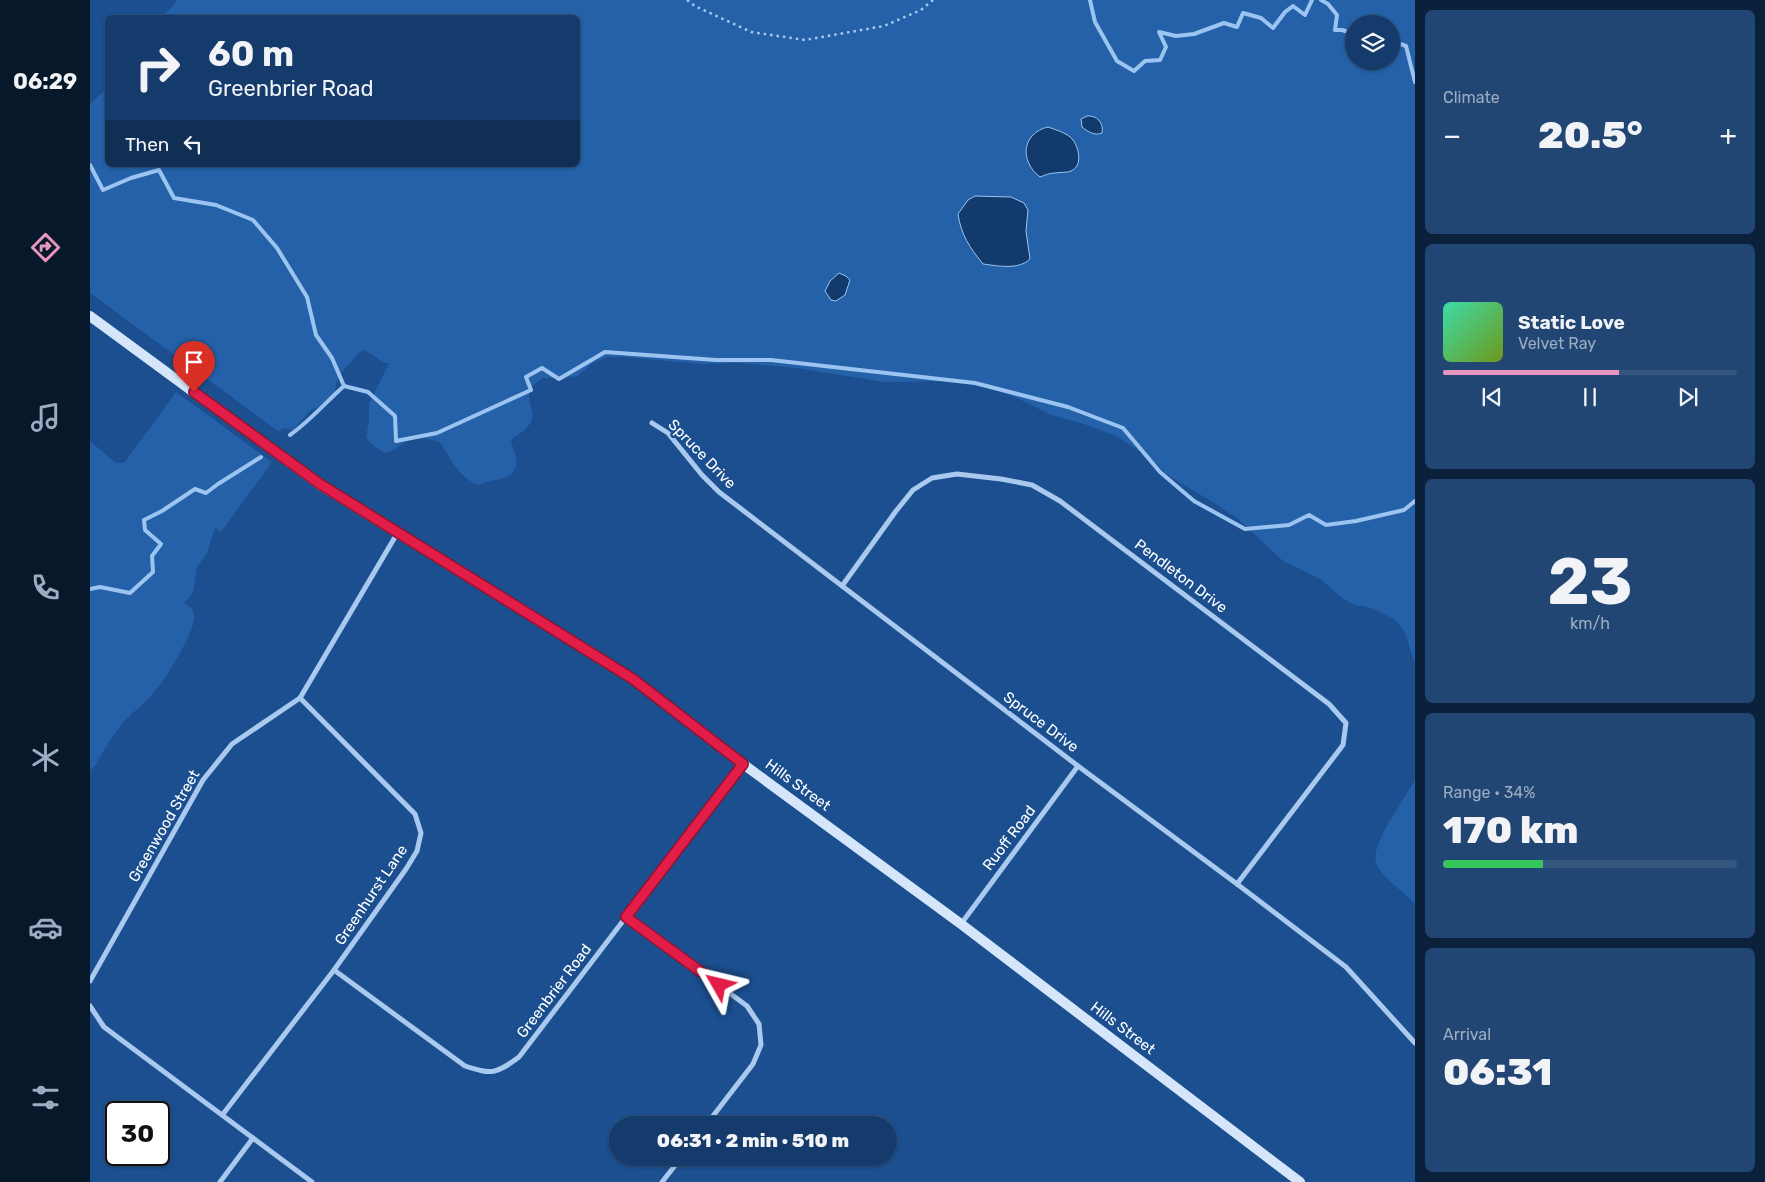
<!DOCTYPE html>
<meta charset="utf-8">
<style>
:root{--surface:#143b6b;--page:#214673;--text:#f1f3f6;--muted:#9dadc1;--line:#33557e;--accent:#e797bd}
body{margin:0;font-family:Rubik,sans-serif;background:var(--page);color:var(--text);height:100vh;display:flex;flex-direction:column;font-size:19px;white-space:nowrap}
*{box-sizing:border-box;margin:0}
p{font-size:16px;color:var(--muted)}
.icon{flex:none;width:28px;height:28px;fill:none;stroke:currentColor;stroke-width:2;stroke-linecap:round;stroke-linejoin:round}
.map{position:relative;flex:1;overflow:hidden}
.details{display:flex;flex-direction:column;gap:10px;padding:10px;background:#0b203b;width:350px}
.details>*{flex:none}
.hud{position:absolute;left:15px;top:15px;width:475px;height:152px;border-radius:8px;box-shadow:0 1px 4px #0004,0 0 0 1px var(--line);background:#143b6b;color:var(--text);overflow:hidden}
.buttons{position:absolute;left:1255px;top:15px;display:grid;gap:10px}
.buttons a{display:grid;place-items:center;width:55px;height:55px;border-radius:50%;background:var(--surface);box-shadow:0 1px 4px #0004,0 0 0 1px var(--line);font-size:25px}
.speed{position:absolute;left:15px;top:1101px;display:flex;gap:10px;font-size:25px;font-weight:700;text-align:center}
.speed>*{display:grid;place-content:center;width:65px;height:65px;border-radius:50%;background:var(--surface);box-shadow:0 1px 4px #0004,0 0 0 1px var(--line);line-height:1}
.speed .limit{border:2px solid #111;border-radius:8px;background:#fff;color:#111}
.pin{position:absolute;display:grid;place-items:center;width:42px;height:42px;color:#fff;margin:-51px -21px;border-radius:50% 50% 50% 0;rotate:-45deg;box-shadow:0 0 5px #0007}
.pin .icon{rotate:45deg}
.me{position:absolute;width:55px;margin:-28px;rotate:307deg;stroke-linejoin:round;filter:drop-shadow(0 0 4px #0008)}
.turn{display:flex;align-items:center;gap:18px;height:105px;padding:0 20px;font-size:22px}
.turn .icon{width:65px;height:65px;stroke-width:2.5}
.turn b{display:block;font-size:35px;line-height:42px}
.then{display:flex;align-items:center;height:48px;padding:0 20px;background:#0003;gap:10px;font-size:19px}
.big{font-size:38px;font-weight:800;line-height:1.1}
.details .card{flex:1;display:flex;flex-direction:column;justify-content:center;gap:8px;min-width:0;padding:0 18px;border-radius:8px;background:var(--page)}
.details .dial{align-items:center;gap:0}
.dial b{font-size:65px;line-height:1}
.song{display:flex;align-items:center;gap:15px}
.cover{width:60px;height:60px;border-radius:8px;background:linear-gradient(135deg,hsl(160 70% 55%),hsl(80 70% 35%))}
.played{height:5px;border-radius:2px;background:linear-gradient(90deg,var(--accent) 60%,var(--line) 60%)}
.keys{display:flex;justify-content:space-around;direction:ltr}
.heat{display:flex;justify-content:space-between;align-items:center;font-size:28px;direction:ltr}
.charge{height:8px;border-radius:4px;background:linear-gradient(90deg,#34c759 34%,var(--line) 0)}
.trip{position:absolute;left:519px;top:1116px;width:288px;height:50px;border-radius:25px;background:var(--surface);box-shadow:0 1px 4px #0004,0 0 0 1px var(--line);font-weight:800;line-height:50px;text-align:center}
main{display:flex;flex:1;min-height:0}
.menu{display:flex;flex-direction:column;width:90px;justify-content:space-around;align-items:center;background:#08182b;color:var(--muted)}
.menu .icon{width:35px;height:35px}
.menu .selected{color:var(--accent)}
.menu b{font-size:22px;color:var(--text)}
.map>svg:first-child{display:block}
.green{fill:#2461a8;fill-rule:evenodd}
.water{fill:#123a6d;stroke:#9cc4f0}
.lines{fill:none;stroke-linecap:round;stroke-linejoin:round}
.stream{stroke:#9cc4f0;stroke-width:4}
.path{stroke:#a9c9ee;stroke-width:2.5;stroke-dasharray:2.5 4;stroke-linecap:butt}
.street{stroke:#a9c9ee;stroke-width:5}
.secondary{stroke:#d6e6fa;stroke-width:10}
.route-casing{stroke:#92132f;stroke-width:12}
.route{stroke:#e11d48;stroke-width:9}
.labels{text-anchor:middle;stroke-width:5;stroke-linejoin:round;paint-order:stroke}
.street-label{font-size:15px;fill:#fff;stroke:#1b4f8f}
</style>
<main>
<nav class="menu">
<b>06:29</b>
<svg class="icon selected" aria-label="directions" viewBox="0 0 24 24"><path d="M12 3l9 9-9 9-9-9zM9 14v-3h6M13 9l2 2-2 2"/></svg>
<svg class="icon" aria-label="music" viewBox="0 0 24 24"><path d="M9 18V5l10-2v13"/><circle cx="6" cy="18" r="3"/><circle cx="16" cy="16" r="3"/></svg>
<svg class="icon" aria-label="phone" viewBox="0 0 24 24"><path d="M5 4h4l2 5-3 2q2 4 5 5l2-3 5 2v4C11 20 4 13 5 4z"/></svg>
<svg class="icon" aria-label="climate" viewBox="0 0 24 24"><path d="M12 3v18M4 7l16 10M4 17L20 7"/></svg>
<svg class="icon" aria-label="car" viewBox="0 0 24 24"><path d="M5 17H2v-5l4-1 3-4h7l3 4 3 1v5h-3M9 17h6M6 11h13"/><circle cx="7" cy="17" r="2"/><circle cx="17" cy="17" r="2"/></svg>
<svg class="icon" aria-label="filters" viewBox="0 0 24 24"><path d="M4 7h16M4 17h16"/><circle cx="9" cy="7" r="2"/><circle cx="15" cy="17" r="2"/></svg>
</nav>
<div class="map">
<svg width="1325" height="1182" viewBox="0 0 1325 1182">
<rect width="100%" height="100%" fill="#1b4f8f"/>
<g class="green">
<path d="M87 0H1325V664L1315 633 1311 626 1305 620 1282 608 1265 605 1257 601 1250 596 1232 580 1193 561 1148 519 1131 507 1089 482 1075 473 1063 460 1026 436 994 424 961 415 931 400 899 387 882 383 864 381 794 382 707 368 648 363 613 364 534 357H517L501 364 488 376 469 378H452L439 389C438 398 441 404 442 413 445 425 429 434 421 440 422 447 426 453 426 459 429 482 402 478 389 485 370 479 360 458 350 442 338 439 326 435 315 442 307 447 303 451 294 453L280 443 276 437 279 420V404L299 363H294L275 350 269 353 252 372 247 380 244 398 238 404 221 410 203 430 193 428 189 432 0 293V104L17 88 18 165H488V18L71 17 83 6ZM1264 24H1301V61H1264Z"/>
<path d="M86 392 182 462 131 532 125 528 117 553 107 567 103 593 94 603C98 606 102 608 104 613 109 626 75 680 65 691 56 703 42 712 32 724 22 737 13 751 5 766L0 770V441L26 463H34Z"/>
<path d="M1325 779V904C1315 892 1290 877 1286 862 1280 844 1317 797 1325 779Z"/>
</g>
<g class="water">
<path d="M997 116C1007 115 1014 123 1012 133 1005 136 998 132 992 127L991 119Z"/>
<path d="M958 127C966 130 978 133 983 140 989 148 993 166 981 171 977 173 970 172 965 173 960 173 955 175 950 177 929 161 932 133 958 127Z"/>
<path d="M885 196 921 197 934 203 938 210 936 231 940 259C929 270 908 266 893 264 880 248 871 235 868 214L878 200Z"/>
<polygon points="749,273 756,276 760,280 755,295 746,301 741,300 735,291 740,281"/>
</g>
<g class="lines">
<g class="stream">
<polyline points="1000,0 1005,22 1027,61 1044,71 1055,61 1070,60 1076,47 1069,32 1086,36 1104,34 1134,23 1147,27 1153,13 1171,18 1183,28 1195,12 1203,6 1215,15 1222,0"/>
<polyline points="1231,0 1238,4 1247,15 1245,30 1252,30 1264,34"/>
<polyline points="1301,44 1305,42 1316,46 1325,82"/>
<polyline points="0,165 13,190 41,178 69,170 84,198 126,205 163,220 187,248 217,297 226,335 242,358 254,386 278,392 305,416 306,441 347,433 441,390 436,377 452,368 469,379 515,352 626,360 681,360 885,383 978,407 1033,428 1070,472 1104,501 1155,529 1199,525 1219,515 1236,525 1266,521 1314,510 1325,501"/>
<path d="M200 435C220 421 236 402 254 386"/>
<polyline points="0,589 10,587 40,593 63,572 62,556 71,544 55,530 54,520 72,511 105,489 116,493 128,484 171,457"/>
</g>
<polyline class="path" points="597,0 605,6 661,32 715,40 794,26 831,10 843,0"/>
<g class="street">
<polyline points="562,423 578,433 612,475 629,492 988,766 1147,884 1256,967 1325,1043"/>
<polyline points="752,586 806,511 823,490 842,478 867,474 911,479 942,485 970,501 1239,704 1256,723 1253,745 1147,884"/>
<polyline points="537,917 657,1006 669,1024 671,1045 663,1064 616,1125"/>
<polyline points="871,924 988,766"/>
<path d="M244 970 375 1066C402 1075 406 1074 429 1057L653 764"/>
<polyline points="0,981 113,780 142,744 210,698 308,532"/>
<polyline points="0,1006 14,1027 222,1182"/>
<polyline points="133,1114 244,970 316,869 327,851 331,833 325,814 210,698"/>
<polyline points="130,1182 163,1138"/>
<polyline points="572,1182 591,1158"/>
</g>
<polyline class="secondary" points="0,316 230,485 543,679 653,764 871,924 1210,1182"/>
</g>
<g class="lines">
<g class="route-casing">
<polyline id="route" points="104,392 230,484 543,679 653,764 536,917 629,985"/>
</g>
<use href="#route" class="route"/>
</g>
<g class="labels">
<g class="street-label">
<text transform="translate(612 454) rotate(46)" y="5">Spruce Drive</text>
<text transform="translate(1091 576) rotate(37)" y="5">Pendleton Drive</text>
<text transform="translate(951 722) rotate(37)" y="5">Spruce Drive</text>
<text transform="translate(708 785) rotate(36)" y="5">Hills Street</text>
<text transform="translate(74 826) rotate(-60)" y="5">Greenwood Street</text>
<text transform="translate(919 838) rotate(-53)" y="5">Ruoff Road</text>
<text transform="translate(281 895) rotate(-56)" y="5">Greenhurst Lane</text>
<text transform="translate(464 991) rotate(-53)" y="5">Greenbrier Road</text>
<text transform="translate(1033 1028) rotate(37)" y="5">Hills Street</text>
</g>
</g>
</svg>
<div class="buttons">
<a><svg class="icon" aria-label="layers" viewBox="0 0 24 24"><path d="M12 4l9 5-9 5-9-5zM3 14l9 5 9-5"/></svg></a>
</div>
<div class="speed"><div class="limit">30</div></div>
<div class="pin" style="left:104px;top:392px;background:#d93025"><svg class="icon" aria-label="arrive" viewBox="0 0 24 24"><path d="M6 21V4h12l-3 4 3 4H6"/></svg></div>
<svg class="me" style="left:629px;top:985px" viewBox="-20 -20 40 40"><path d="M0-17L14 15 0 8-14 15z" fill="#e11d48" stroke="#fff" stroke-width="4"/></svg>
<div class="trip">06:31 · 2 min · 510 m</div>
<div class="hud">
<div class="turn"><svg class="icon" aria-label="right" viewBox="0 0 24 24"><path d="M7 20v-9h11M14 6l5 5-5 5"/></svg><div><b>60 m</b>Greenbrier Road</div></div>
<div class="then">Then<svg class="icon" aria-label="left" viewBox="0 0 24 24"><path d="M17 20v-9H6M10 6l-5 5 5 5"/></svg></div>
</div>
</div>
<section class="details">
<div class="card"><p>Climate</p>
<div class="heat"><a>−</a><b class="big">20.5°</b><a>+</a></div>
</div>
<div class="card">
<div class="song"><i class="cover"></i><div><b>Static Love</b><p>Velvet Ray</p></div></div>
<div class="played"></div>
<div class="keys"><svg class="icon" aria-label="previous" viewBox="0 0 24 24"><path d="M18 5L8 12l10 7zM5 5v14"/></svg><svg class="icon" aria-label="pause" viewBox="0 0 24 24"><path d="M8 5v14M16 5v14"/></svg><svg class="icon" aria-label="next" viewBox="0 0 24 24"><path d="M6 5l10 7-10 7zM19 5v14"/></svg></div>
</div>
<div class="card dial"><b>23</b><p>km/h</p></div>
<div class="card"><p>Range · 34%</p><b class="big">170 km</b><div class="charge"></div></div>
<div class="card"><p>Arrival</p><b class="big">06:31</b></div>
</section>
</main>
